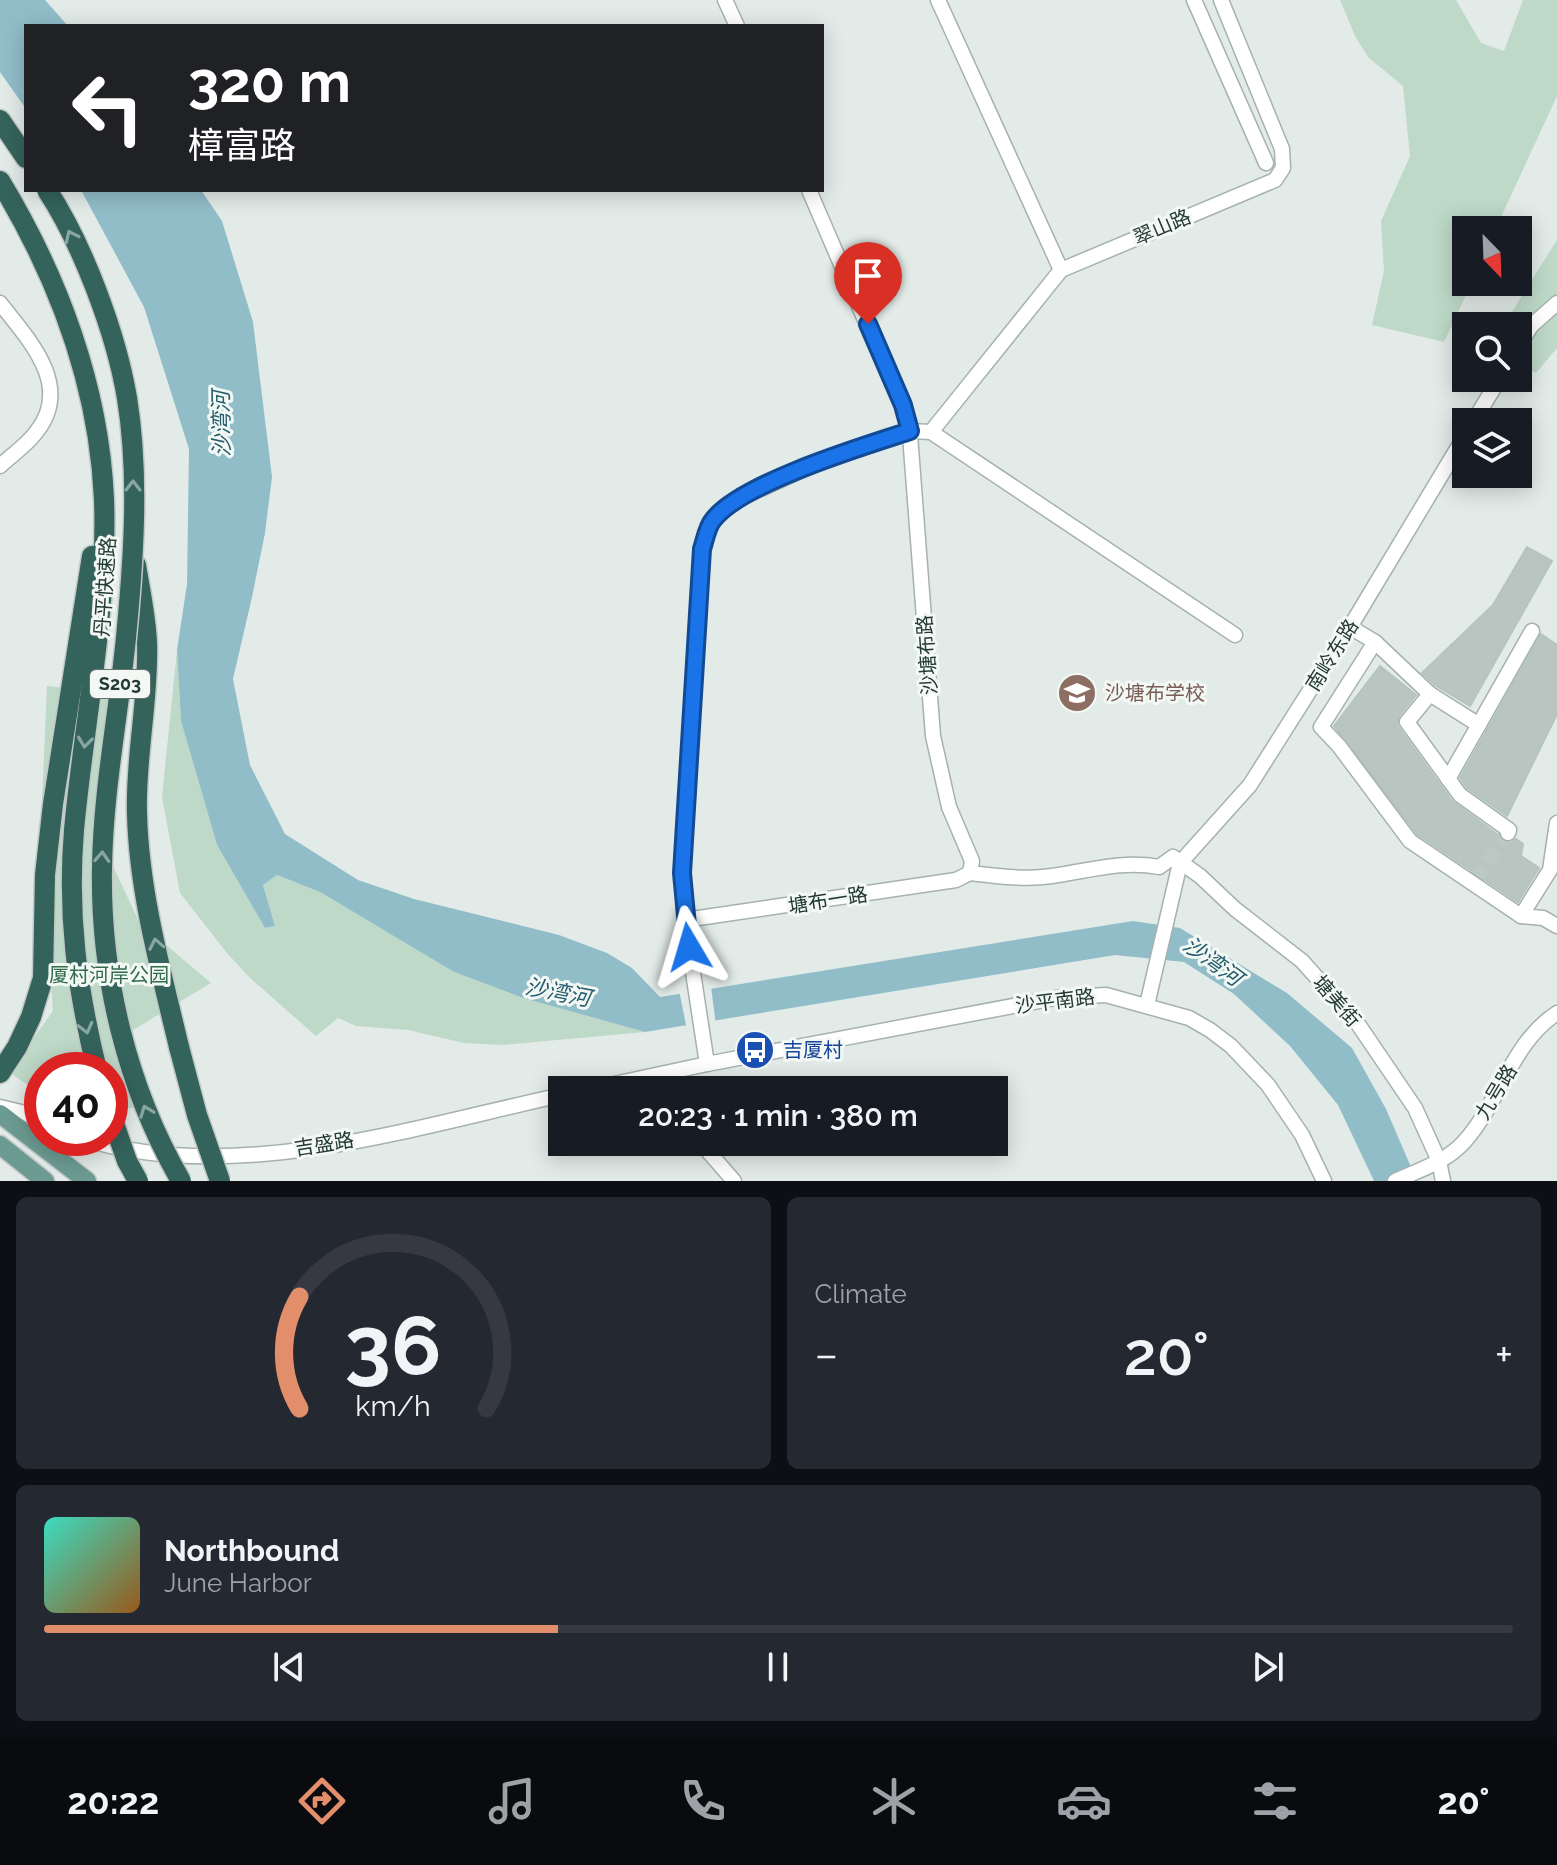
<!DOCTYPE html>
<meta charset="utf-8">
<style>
:root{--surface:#171b24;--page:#242831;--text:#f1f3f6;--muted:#9ea1a6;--line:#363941;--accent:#e28e6a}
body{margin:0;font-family:Raleway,"Noto Sans SC",sans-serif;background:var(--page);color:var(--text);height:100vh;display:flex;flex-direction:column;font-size:30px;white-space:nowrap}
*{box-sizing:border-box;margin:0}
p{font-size:26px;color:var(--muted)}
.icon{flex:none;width:44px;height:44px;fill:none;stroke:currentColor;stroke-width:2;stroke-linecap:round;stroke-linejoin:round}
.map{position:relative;height:1181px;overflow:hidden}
.sheet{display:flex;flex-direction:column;gap:16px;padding:16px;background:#0d0f14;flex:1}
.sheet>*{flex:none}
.guide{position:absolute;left:24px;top:24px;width:800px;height:168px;border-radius:0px;box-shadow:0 4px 20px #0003;background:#202124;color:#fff;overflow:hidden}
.needle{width:52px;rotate:157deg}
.fabs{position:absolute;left:1452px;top:216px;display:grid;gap:16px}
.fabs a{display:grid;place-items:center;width:80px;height:80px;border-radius:0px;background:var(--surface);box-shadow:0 4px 20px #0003;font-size:40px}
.speed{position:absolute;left:24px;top:1052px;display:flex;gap:16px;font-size:40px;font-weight:700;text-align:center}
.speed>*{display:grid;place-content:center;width:104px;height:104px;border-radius:50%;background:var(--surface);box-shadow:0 4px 20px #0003;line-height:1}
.speed .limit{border:12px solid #d22;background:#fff;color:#111}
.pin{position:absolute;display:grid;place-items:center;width:68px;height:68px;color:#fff;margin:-82px -34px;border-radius:50% 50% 50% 0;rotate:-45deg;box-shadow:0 0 8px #0007}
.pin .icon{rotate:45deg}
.me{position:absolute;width:88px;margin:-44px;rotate:353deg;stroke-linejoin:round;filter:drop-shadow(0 0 6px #0008)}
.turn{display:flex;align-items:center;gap:28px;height:168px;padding:0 32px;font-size:36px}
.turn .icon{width:104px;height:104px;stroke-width:2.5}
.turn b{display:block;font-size:56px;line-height:68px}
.big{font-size:60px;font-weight:600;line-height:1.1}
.sheet .widget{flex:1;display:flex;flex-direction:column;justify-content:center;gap:12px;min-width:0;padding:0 28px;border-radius:12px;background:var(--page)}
.sheet .dial{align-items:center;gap:0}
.dial svg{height:208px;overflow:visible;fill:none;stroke:var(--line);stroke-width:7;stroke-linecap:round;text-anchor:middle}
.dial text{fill:var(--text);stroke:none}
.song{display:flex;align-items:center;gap:24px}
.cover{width:96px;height:96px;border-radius:12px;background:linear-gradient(135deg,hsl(170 70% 55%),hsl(30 70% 35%))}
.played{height:8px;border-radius:4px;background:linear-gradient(90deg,var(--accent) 35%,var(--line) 35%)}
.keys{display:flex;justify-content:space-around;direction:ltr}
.heat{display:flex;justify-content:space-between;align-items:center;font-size:44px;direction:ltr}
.sheet .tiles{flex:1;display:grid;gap:16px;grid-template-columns:1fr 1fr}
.widget:last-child{grid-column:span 2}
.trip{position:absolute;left:548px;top:1076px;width:460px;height:80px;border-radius:0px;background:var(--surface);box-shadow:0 4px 20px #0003;font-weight:600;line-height:80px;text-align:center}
.tab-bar{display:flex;height:128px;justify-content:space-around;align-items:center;background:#090b0e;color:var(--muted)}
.tab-bar .icon{width:56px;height:56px}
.tab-bar .active{color:var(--accent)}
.tab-bar b{font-size:36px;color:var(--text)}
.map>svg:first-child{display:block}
.green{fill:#bed9c7}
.water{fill:#91bdc9}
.pier{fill:#e2ebe8}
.building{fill:#b8c5c1;stroke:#b6c4bf;stroke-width:2}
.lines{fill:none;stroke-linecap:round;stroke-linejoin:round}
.minor-tunnel{stroke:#bcc8c4;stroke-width:14;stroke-dasharray:14 7;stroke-linecap:butt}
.minor-casing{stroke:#a5b2af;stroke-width:17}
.major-casing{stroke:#c2c8c6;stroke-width:21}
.highway-casing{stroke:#c2c8c6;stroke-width:23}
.minor{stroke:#fff;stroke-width:14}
.major{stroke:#6c9b92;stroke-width:18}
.highway{stroke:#34635c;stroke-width:20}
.highway-bridge-casing{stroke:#c2c8c6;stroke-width:23;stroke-linecap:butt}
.highway-bridge{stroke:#34635c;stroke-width:20}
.oneway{stroke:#8aa6a1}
.route-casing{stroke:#114b97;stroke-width:20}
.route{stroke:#1a73e8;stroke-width:14}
.labels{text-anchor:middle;stroke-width:6;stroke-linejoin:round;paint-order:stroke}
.shield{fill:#f3f8f5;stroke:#62736f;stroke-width:2}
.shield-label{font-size:18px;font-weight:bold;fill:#243a35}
.street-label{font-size:20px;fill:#243a35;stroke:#f3f8f5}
.education-label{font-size:20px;fill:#785e54;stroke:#f3f8f5;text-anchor:start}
.park-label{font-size:20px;fill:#336c4c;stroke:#f3f8f5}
.transit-label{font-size:20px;fill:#164399;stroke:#f3f8f5;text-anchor:start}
.water-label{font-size:22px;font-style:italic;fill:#255e6f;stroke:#f3f8f5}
</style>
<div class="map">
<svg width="1557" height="1181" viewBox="0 0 1557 1181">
<rect width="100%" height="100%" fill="#e2ebe8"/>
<g class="green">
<polygon points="1340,0 1456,0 1481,43 1504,51 1523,0 1557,0 1557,96 1495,230 1466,230 1466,282 1472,282 1444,342 1372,325 1384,271 1381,221 1410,156 1403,86 1369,58 1356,38"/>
<polygon points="1557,240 1557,348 1536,373 1518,364 1518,326 1503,326"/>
<polygon points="177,650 181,721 217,845 265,928 275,926 263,885 277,875 320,892 454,972 523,998 645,1032 503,1045 464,1043 408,1030 356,1026 338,1018 316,1036 250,978 227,953 180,893 162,797"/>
<polygon points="47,686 112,693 98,812 114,868 139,922 211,983 133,1030 141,1107 110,1110 110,1070 42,1070 42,1095 9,1072 53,1011 41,824"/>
</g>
<g class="water">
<polygon points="0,0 45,0 68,26 26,26 26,109 0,72"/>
<polygon points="81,190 201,190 222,221 253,322 272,477 265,533 252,597 233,679 250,765 285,834 358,880 414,899 559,935 607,953 632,968 660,997 1133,921 1180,928 1287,993 1352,1048 1386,1109 1417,1181 1374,1181 1338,1105 1290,1046 1234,994 1184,962 1115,955 645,1032 523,998 454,972 320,892 277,875 263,885 275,926 265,928 217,845 181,721 177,650 187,584 189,449 144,307"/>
</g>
<polygon class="pier" points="711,986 716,1026 687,1030 679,990"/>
<g class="building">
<polygon points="1527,547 1552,561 1470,706 1435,685 1422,673 1493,605"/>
<polygon points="1541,634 1557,645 1557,714 1507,816 1467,788 1460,778"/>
<polygon points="1380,666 1416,695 1399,716 1397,725 1452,801 1498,835 1504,842 1511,843 1516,839 1523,844 1521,856 1539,868 1518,902 1417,834 1334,726"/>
</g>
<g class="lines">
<polyline class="minor-tunnel" points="1475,879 1508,833"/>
<g class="minor-casing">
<g id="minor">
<polyline points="725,0 737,26"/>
<polyline points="938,0 1061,270"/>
<polyline points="1194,0 1266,163"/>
<polyline points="809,190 909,422 933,736 949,807 972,861 970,873"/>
<path d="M0 303C28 339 73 385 37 431 28 444 12 455 0 466"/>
<polyline points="1518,347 1531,326 1557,303"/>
<polyline points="1473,422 1500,378"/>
<polyline points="931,432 1061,270 1275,180 1283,168 1282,149 1221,0"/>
<polyline points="1350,627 1375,642 1321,727 1339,746 1410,841 1521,916 1543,918 1557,926"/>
<polyline points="1375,642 1430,694 1407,722 1460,795 1509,830 1508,833"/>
<polyline points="1430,694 1479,725"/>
<polyline points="1448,779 1532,631"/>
<path d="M970 873C996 876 1025 880 1052 876 1089 871 1122 860 1159 867L1173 857 1200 876 1235 909 1302 961 1358 1024 1415 1108 1439 1161 1443 1181"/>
<polyline points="1521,916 1550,870 1557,823"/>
<polyline points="685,920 956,880 970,873"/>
<polyline points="1147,1005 1180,863 1250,785 1350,627 1466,434"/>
<polyline points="707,1064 685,920 682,873 702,549 711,521 734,501 840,453 910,431 931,432 1235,635"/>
<polyline points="586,1090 707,1064 1055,998 1106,995 1189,1018 1210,1030 1231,1046 1268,1085 1302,1135 1324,1181"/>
<polyline points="0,1107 25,1113 42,1120"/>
<path d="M85 1138C104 1146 124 1149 144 1152 281 1171 428 1124 562 1095"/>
<polyline points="700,1142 734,1181"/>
<path d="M1395 1181C1419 1170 1446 1162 1464 1142 1500 1102 1511 1043 1557 1013"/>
</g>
</g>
<g class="major-casing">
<g id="major">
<polyline points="0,1114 87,1181"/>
<polyline points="0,1145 45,1181"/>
</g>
</g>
<g class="highway-casing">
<g id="highway">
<polyline points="0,120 26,158"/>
<path d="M0 181C58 277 99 386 104 499 108 610 84 721 74 830 67 915 77 988 97 1070"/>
<path d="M136 565C140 590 146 617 147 643 149 700 135 757 137 814 139 892 161 971 179 1047"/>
<polyline points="0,1073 17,1047 31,1017 43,978 45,875 53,804 92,556"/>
</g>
</g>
<use href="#minor" class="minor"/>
<use href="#major" class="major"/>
<use href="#highway" class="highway"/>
<g class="highway-bridge-casing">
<g id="highway-bridge">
<path d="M47 190C83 245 116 333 127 398 139 472 134 553 127 627 120 708 103 787 102 868 100 976 127 1088 181 1181"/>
<polyline points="179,1047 197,1115 220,1181"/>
<polyline points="110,1112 127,1161 138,1181"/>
</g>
</g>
<use href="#highway-bridge" class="highway-bridge"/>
</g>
<defs><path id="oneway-chevron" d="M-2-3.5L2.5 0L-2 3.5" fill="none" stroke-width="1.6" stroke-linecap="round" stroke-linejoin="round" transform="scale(2)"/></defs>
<g class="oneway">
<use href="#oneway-chevron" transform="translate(71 236) rotate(-115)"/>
<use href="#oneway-chevron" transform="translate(133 486) rotate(-90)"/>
<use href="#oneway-chevron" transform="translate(85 742) rotate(97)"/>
<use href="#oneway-chevron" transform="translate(102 857) rotate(-87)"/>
<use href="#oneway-chevron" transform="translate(156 944) rotate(-101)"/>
<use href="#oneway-chevron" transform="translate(86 1028) rotate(76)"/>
<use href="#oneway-chevron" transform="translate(146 1111) rotate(-111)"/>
</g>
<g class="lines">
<g class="route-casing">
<path id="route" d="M689 947 682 873 702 549C705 540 707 527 713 520 741 483 864 446 910 431L903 405 868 324"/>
</g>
<use href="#route" class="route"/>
</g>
<defs>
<g id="school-disc" transform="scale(2)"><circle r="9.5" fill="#8d6e63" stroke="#f3f8f5"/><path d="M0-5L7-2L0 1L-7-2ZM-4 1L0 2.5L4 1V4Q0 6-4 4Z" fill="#fff"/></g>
<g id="bus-disc" transform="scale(2)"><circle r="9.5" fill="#1a4fb4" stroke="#f3f8f5"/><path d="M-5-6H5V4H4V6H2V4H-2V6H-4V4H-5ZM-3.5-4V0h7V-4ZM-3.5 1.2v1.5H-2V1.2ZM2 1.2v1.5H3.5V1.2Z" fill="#fff"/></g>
</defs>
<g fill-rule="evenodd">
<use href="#school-disc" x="1077" y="693"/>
<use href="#bus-disc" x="755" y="1050"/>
</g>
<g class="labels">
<rect class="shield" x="90" y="670" width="60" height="28" rx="6"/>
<g class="shield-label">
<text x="120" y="690">S203</text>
</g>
<g class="street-label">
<text transform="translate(1162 227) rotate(-23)" y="7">翠山路</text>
<text transform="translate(105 587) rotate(-86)" y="7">丹平快速路</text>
<text transform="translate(927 655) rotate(-94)" y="7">沙塘布路</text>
<text transform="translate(1332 655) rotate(-58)" y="7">南岭东路</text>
<text transform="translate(828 900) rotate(-9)" y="7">塘布一路</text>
<text transform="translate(1055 1001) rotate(-7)" y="7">沙平南路</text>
<text transform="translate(1337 1001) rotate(49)" y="7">塘美街</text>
<text transform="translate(1496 1092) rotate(-59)" y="7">九号路</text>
<text transform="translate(324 1144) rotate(-9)" y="7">吉盛路</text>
</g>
<g class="education-label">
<text x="1105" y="700">沙塘布学校</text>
</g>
<g class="park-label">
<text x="109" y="982">厦村河岸公园</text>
</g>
<g class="transit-label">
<text x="783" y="1057">吉厦村</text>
</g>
<g class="water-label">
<text transform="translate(221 424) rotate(-91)" y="8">沙湾河</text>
<text transform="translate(1213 961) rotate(36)" y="8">沙湾河</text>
<text transform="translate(558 992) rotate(11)" y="8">沙湾河</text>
</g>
</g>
</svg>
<div class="fabs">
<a><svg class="needle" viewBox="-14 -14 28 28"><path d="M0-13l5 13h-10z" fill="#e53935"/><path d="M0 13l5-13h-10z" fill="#9ea1a6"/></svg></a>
<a><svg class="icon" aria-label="search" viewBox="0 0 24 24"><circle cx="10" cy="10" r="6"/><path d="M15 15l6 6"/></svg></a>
<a><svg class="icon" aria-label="layers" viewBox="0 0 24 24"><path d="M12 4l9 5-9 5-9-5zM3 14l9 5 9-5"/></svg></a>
</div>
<div class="speed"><div class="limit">40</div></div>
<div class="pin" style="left:868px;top:324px;background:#d93025"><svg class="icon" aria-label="arrive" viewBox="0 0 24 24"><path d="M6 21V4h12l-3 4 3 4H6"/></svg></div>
<svg class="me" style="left:689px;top:947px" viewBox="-20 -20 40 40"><path d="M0-17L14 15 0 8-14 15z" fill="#1a73e8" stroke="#fff" stroke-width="4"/></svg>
<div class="trip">20:23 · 1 min · 380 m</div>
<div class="guide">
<div class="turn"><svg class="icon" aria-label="left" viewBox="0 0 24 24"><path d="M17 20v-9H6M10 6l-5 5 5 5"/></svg><div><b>320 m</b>樟富路</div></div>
</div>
</div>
<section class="sheet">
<div class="tiles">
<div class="widget dial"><svg viewBox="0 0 100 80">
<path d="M14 69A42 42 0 1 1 86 69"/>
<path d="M14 69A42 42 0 0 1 14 26" stroke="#e28e6a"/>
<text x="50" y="56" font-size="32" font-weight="700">36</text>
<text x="50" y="72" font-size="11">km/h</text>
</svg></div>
<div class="widget"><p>Climate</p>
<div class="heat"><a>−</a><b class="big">20°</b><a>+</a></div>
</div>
<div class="widget">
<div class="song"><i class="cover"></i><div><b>Northbound</b><p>June Harbor</p></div></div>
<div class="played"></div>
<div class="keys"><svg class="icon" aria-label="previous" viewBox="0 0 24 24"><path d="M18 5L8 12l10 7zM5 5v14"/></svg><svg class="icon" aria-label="pause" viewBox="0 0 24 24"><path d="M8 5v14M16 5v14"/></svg><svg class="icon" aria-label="next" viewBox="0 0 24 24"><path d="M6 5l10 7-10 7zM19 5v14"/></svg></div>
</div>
</div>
</section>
<nav class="tab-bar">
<b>20:22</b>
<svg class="icon active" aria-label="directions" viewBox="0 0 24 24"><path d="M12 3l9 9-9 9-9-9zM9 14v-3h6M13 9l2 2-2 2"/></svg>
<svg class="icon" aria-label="music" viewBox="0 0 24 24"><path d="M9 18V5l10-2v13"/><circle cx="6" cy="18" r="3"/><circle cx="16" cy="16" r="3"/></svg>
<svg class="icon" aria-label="phone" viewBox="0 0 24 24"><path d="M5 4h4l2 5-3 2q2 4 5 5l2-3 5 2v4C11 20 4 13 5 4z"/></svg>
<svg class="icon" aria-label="climate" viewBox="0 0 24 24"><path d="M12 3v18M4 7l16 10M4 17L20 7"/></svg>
<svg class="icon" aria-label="car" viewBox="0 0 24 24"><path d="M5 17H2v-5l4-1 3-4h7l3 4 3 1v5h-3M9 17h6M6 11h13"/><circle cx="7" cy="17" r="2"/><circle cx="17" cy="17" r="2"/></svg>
<svg class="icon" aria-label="filters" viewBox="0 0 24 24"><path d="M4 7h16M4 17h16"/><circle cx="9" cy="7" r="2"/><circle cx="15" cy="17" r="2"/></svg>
<b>20°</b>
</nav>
